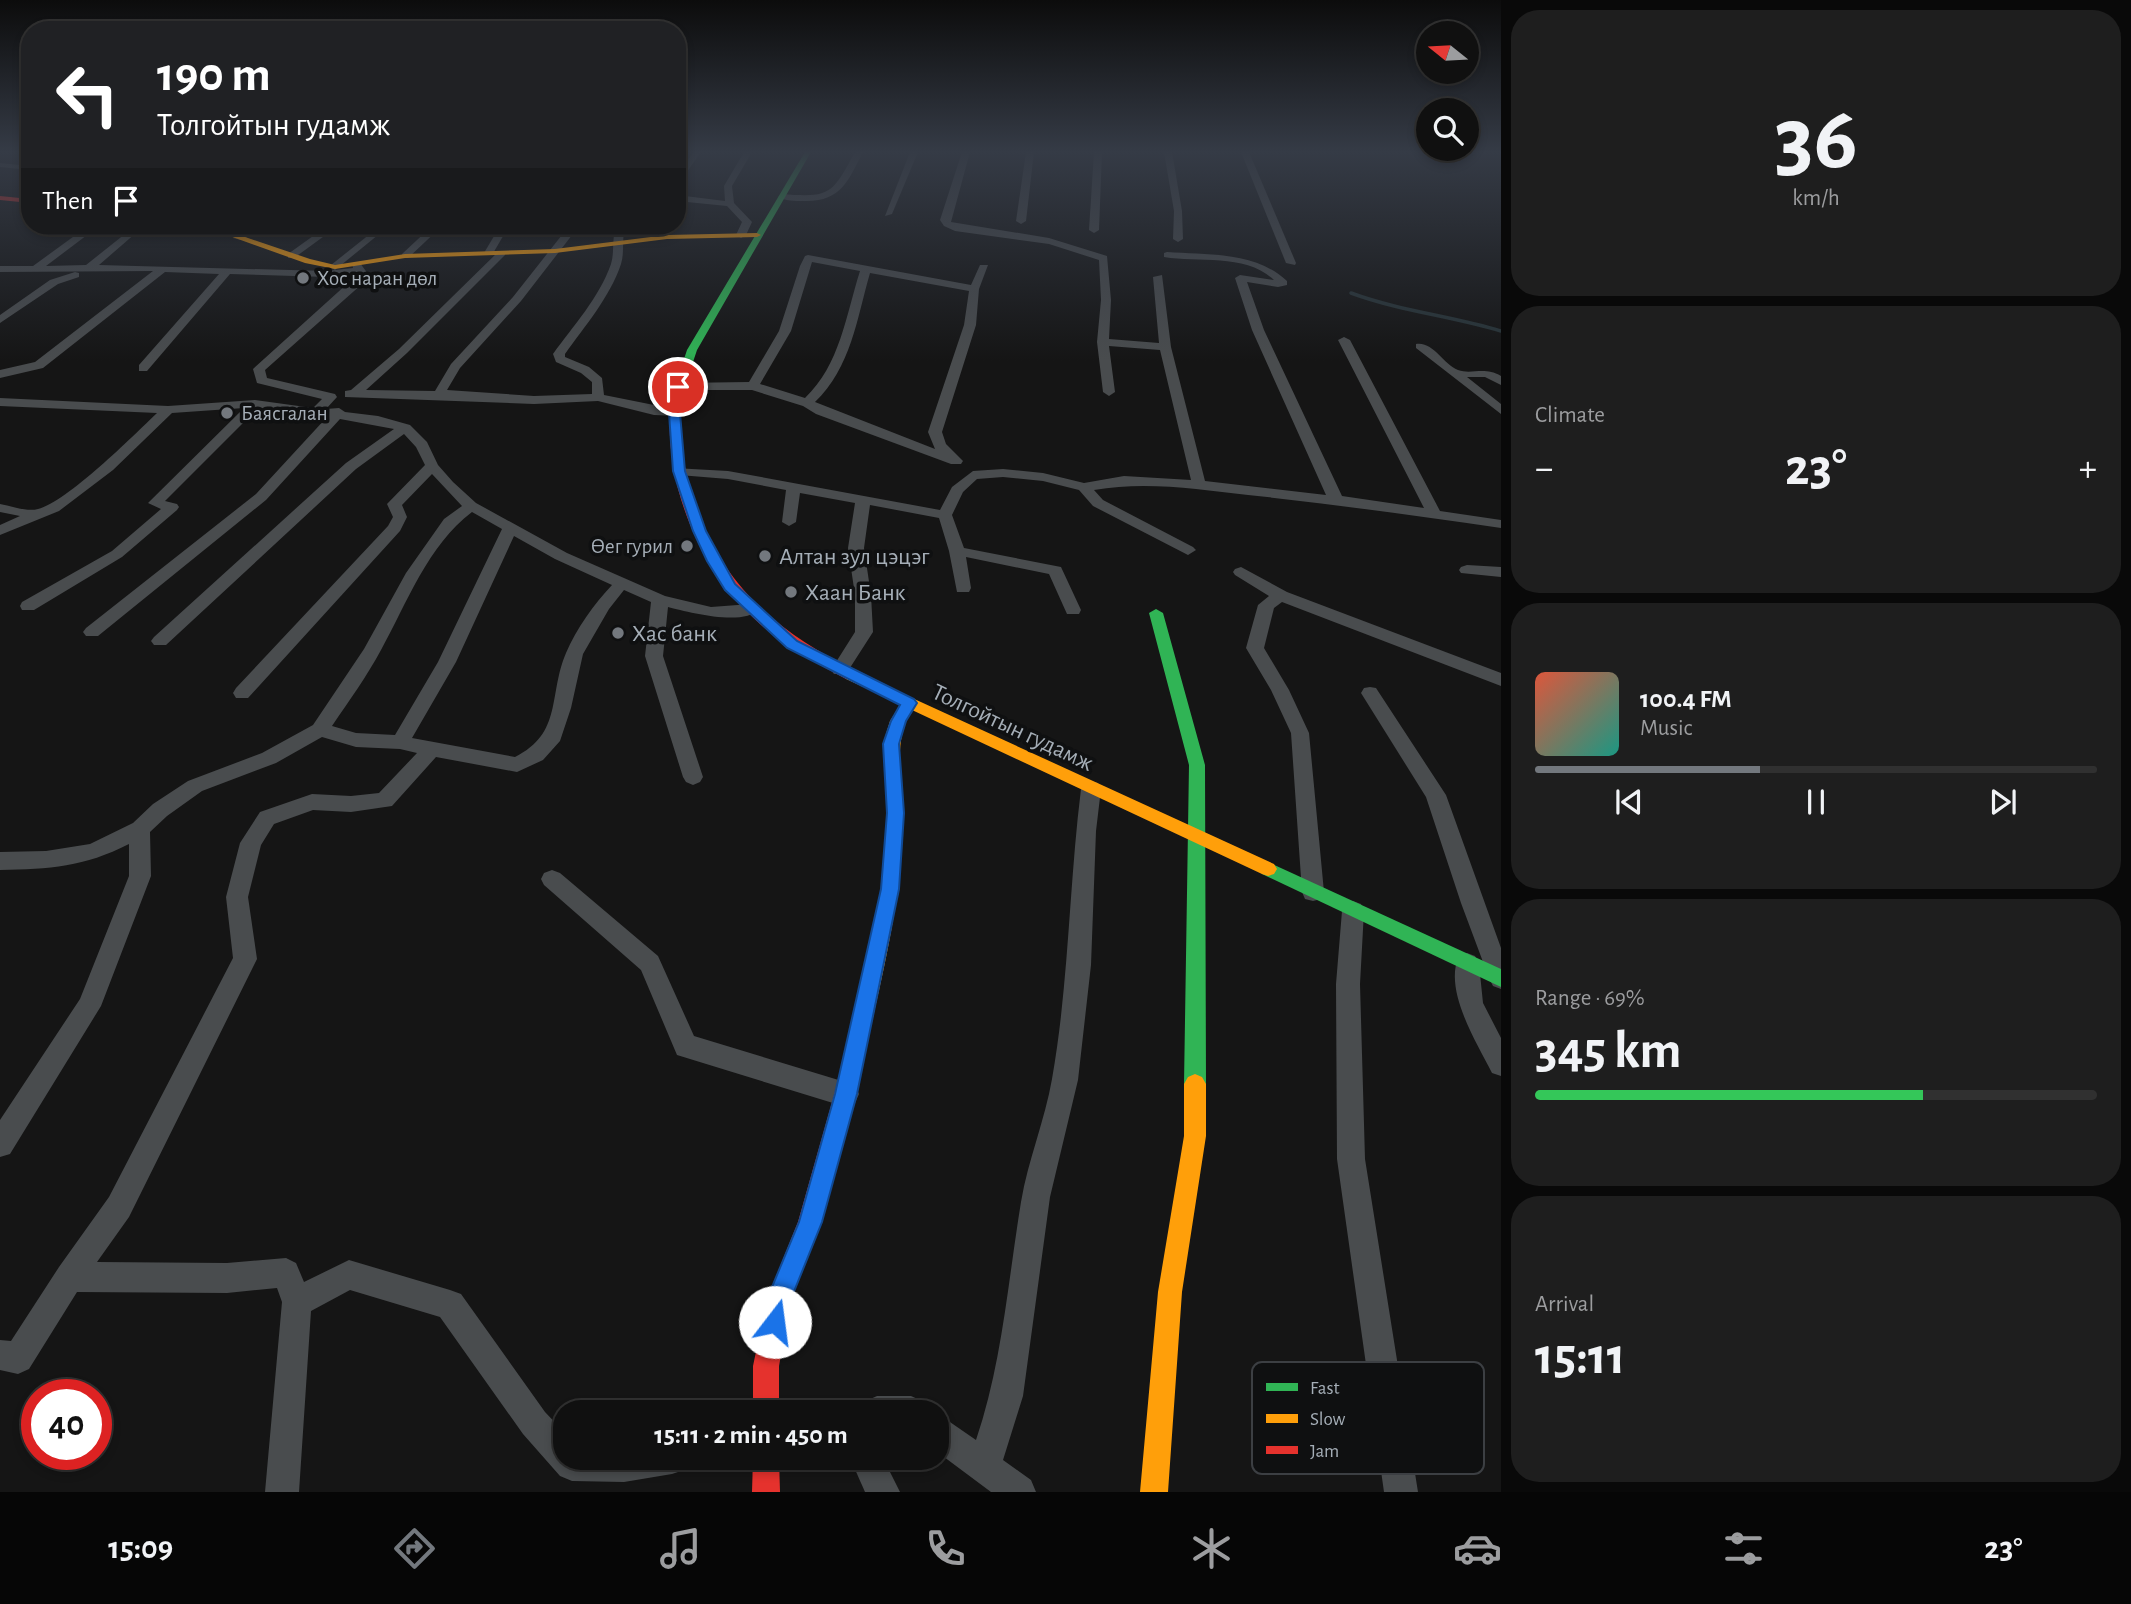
<!DOCTYPE html>
<meta charset="utf-8">
<style>
:root{--surface:#101010;--page:#1e1e1e;--text:#f1f3f6;--muted:#9c9d9f;--line:#303030;--accent:#73787e}
body{margin:0;font-family:"Alegreya Sans",sans-serif;background:var(--page);color:var(--text);height:100vh;display:flex;flex-direction:column;font-size:26px;white-space:nowrap}
*{box-sizing:border-box;margin:0}
p{font-size:23px;color:var(--muted)}
.icon{flex:none;width:38px;height:38px;fill:none;stroke:currentColor;stroke-width:2;stroke-linecap:round;stroke-linejoin:round}
.map{position:relative;flex:1;overflow:hidden}
.side{display:flex;flex-direction:column;gap:10px;padding:10px;background:#090909;width:630px}
.side>*{flex:none}
.guide{position:absolute;left:21px;top:21px;width:665px;height:214px;border-radius:28px;box-shadow:0 4px 10px #0003,0 0 0 2px var(--line);background:#202124;color:#fff;overflow:hidden}
.needle{width:46px;rotate:288deg}
.fabs{position:absolute;left:1416px;top:21px;display:grid;gap:14px}
.fabs a{display:grid;place-items:center;width:63px;height:63px;border-radius:50%;background:var(--surface);box-shadow:0 4px 10px #0003,0 0 0 2px var(--line);font-size:35px}
.speed{position:absolute;left:21px;top:1379px;display:flex;gap:14px;font-size:35px;font-weight:700;text-align:center}
.speed>*{display:grid;place-content:center;width:91px;height:91px;border-radius:50%;background:var(--surface);box-shadow:0 4px 10px #0003,0 0 0 2px var(--line);line-height:1}
.speed .limit{border:10px solid #d22;background:#fff;color:#111}
.pin{position:absolute;display:grid;place-items:center;width:60px;height:60px;color:#fff;margin:-30px;border:4px solid #fff;border-radius:50%;box-shadow:0 2px 7px #0007}
.me{position:absolute;width:77px;margin:-38px;rotate:15deg;stroke-linejoin:round;filter:drop-shadow(0 0 5px #0008)}
.turn{display:flex;align-items:center;gap:24px;height:147px;padding:0 21px;font-size:32px}
.turn .icon{width:91px;height:91px;stroke-width:2.5}
.turn b{display:block;font-size:49px;line-height:60px}
.then{display:flex;align-items:center;height:66px;padding:0 21px;background:#0003;gap:14px;font-size:26px}
.big{font-size:52px;font-weight:700;line-height:1.1}
.side .tile{flex:1;display:flex;flex-direction:column;justify-content:center;gap:10px;min-width:0;padding:0 24px;border-radius:28px;background:var(--page)}
.side .dial{align-items:center;gap:0}
.dial b{font-size:91px;line-height:1}
.song{display:flex;align-items:center;gap:21px}
.cover{width:84px;height:84px;border-radius:10px;background:linear-gradient(135deg,hsl(10 70% 55%),hsl(170 70% 35%))}
.played{height:7px;border-radius:4px;background:linear-gradient(90deg,var(--accent) 40%,var(--line) 40%)}
.keys{display:flex;justify-content:space-around;direction:ltr}
.heat{display:flex;justify-content:space-between;align-items:center;font-size:38px;direction:ltr}
.charge{height:10px;border-radius:5px;background:linear-gradient(90deg,#34c759 69%,var(--line) 0)}
.trip{position:absolute;left:553px;top:1400px;width:396px;height:70px;border-radius:28px;background:var(--surface);box-shadow:0 4px 10px #0003,0 0 0 2px var(--line);font-weight:700;line-height:70px;text-align:center}
.tabs{display:flex;height:112px;justify-content:space-around;align-items:center;background:#060606;color:var(--muted)}
.tabs .icon{width:49px;height:49px}
.tabs .selected{color:var(--accent)}
.tabs b{font-size:32px;color:var(--text)}
main{display:flex;flex:1;min-height:0}
.map>svg:first-child{display:block}
.lines{fill:none;stroke-linecap:round;stroke-linejoin:round}
.stream{stroke:#283438;stroke-width:3.5}
.street{fill:#494c4e;fill-rule:evenodd}
.fast{fill:#30b455;fill-rule:evenodd}
.slow{fill:#ff9f0a;fill-rule:evenodd}
.jam{fill:#e5322d;fill-rule:evenodd}
.route{fill:#1a73e8;stroke:#114b97;stroke-width:2}
.poi-dot{fill:#73787e;stroke:#0f1011;stroke-width:2.5}
.labels{text-anchor:middle;stroke-width:7;stroke-linejoin:round;paint-order:stroke}
.far-poi-label{font-size:21px;fill:#a5aeb7;stroke:#0f1011;text-anchor:start}
.poi-label{font-size:24px;fill:#a5aeb7;stroke:#0f1011;text-anchor:start}
.street-label{font-size:24px;fill:#a5aeb7;stroke:#0f1011}
.key{fill:#0f1011;stroke:#3c3f43;stroke-width:2}
.key-label{font-size:19px;fill:#a5aeb7}
</style>
<main>
<div class="map">
<svg width="1501" height="1492" viewBox="0 0 1501 1492">
<rect width="100%" height="100%" fill="#151515"/>
<g class="lines">
<path class="stream" d="M1351 293C1400 311 1451 316 1501 331"/>
<g class="street">
<polygon points="693,152 701,152 684,176 678,176"/>
<polygon points="744,152 752,152 732,186 734,203 752,222 746,235 741,238 736,235 742,222 727,206 677,201 677,195 725,201 724,186"/>
<path d="M855 152H863C848 181 841 202 804 201 795 201 785 201 778 197L782 194C831 198 832 194 855 152Z"/>
<polygon points="910,152 918,152 892,214 885,216"/>
<path d="M962 152H970L951 222 1049 238 1107 256 1111 300 1109 339 1159 343 1153 277 1162 275 1171 347 1205 481 1326 495 1252 330 1235 278 1240 275 1274 280C1246 253 1199 263 1164 257V253L1167 252C1207 255 1255 251 1287 281V285L1278 287 1247 282 1264 330 1342 496 1424 508 1338 340 1344 337 1350 340 1440 511 1501 520V528C1417 516 1333 504 1248 495 1197 489 1145 481 1094 490L1103 500 1193 547 1196 550 1188 555 1093 506 1079 490 1043 481 1003 477 977 479 963 492 952 515 964 548 1061 567 1081 610 1079 614H1067L1049 574 966 557 971 588 969 592H957L949 551 939 518 870 505 864 548 871 595 873 632 846 674H834L831 670 855 632V595L848 548 855 503 800 493 796 522 789 526 782 522 786 490 728 479 679 475 672 471 674 468 728 471 940 510 952 487 973 471 1003 469 1043 473 1084 483 1124 476 1191 480 1160 350 1109 346 1115 392 1109 396 1103 392 1097 342 1101 300 1099 260 1049 244 955 231 944 226 940 220Z"/>
<polygon points="1026,152 1034,152 1026,221 1021,224 1016,221"/>
<polygon points="1094,152 1102,152 1099,230 1094,233 1089,230"/>
<polygon points="1164,152 1172,152 1182,211 1183,239 1178,242 1173,239 1174,211"/>
<polygon points="1241,152 1249,152 1296,263 1295,265 1286,263"/>
<polygon points="0,163 30,166 30,170 0,167"/>
<path d="M88 226H99L46 266 86 265 135 226H144L99 265 327 271 335 270 330 267 331 265 380 226H389L335 270 353 268 352 263H360L368 274 362 284 265 370 267 378 335 394 337 397 326 409 339 408 345 412 378 416 410 425 427 442 438 465 453 482 476 503 567 553 665 596 711 607 751 604 759 609C744 627 688 612 668 607L663 656 703 777 700 782 693 785 686 782 683 777 645 656 651 602 624 590 609 609 583 654 571 708 560 741 543 760 517 772 436 757 392 806 351 812 313 810 274 824 261 845 248 897 257 959 129 1217 97 1262 227 1263 286 1258 296 1263 304 1282 349 1260 450 1290 461 1294 545 1412 565 1433V1458H688L684 1470 672 1474 624 1482 572 1481 560 1476 523 1434 440 1317 350 1290 311 1311 299 1492H265L282 1302 277 1288 227 1293 77 1292 29 1369 18 1374 0 1370V1340L11 1341 59 1267 109 1197 233 958 226 897 240 843 260 812 312 794 351 796 379 793 417 753 400 749 356 747 322 737 276 763 202 791 167 816 150 832 151 876 101 1006 10 1154 0 1157V1120L80 999 129 876V844C84 867 50 869 0 870V852L46 851 90 844 133 823 153 804 188 781 262 753 313 725 364 649 406 573 444 519 462 506 432 474 402 505 407 517 400 531 248 698H236L233 693 236 688 388 526 393 517 387 504 425 465 416 447 404 434 356 469 166 645H154L151 641 154 637 346 463 394 429 340 419 266 500 98 636H86L83 632 86 628 256 494 327 417 258 408 165 501 177 504 179 507 177 510 122 557 34 610H22L20 606 22 602 112 551 161 509 148 503 244 408 172 413 113 470 59 511 0 535V525L20 516 0 512V504C11 506 27 512 38 509 67 502 133 436 157 413L0 406V398L168 406 255 400 313 408 322 399 257 383 253 369 358 274 327 277 230 274 147 371H139V365L219 274 165 272 43 368 0 378V370L35 362 153 271 0 272V266H33ZM472 512 502 529 438 662 395 735 356 733 332 726C349 701 367 676 381 650 407 603 428 545 472 512ZM514 536 555 559 612 585C594 604 576 629 566 653 548 695 563 733 515 757L412 738 456 662Z"/>
<polygon points="259,226 271,226 241,240 233,238"/>
<polygon points="327,226 338,226 294,258 288,258 288,254"/>
<polygon points="432,226 442,226 408,258 402,258 402,254"/>
<polygon points="500,226 509,226 492,255 486,255 484,253"/>
<path d="M569 226H579L521 301 460 368 447 390 534 396 592 394V382L581 373 556 362 553 354C574 325 599 298 611 264 615 251 611 238 617 226H626C621 238 625 251 621 264 610 297 585 326 565 354V357L589 367 602 378 604 395 679 410V416L654 415 598 401 534 404 345 397V391L351 390 399 349 499 251H505V255L407 353 366 390 435 391 451 364 513 297Z"/>
<path d="M808 255 971 285 980 265H988L979 289 976 325 942 432 946 444 963 461 961 464H951L816 414 803 406 752 390H674V384L678 383 749 382 779 331 800 266 805 256ZM812 262 860 271C846 315 840 365 805 398L760 384 791 331ZM870 273 969 291 964 325 928 432 935 449 815 402C851 368 857 318 870 273Z"/>
<polygon points="75,272 79,273 79,277 58,284 0,323 0,315 50,280"/>
<path d="M1416 344C1433 341 1443 364 1458 370 1472 375 1484 366 1501 376V385L1485 377H1467L1501 404V414L1416 348Z"/>
<polygon points="1467,565 1501,567 1501,577 1461,573 1459,570 1461,567"/>
<polygon points="1241,567 1287,592 1501,673 1501,686 1282,602 1274,608 1264,648 1289,690 1309,733 1324,892 1321,899 1313,901 1305,899 1302,892 1291,733 1271,690 1246,648 1258,605 1269,596 1235,575 1233,572 1235,569"/>
<polygon points="1370,687 1376,688 1446,795 1501,948 1501,989 1493,986 1489,978 1461,903 1426,797 1361,693 1364,688"/>
<path d="M1091 781 1098 783 1101 789 1096 831 1091 965 1078 1080 1050 1197 1023 1396 1003 1460 1031 1480 1036 1492H991L936 1451V1415L947 1420 976 1440C1002 1364 1008 1281 1021 1202 1028 1160 1045 1120 1052 1079 1069 983 1069 885 1081 789L1084 783Z"/>
<polygon points="552,870 560,873 658,956 694,1036 855,1085 859,1094 855,1103 846,1107 677,1055 641,970 544,885 541,879 544,873"/>
<polygon points="1353,901 1361,904 1364,911 1360,984 1365,1159 1418,1492 1384,1492 1337,1159 1336,984 1342,911 1345,904"/>
<path d="M1467 953 1475 956 1479 964 1483 1003 1501 1038V1076L1492 1073C1477 1043 1443 990 1459 956Z"/>
<polygon points="877,1396 911,1396 922,1401 927,1412 861,1412 866,1401"/>
<polygon points="850,1458 883,1458 900,1492 865,1492"/>
</g>
<g class="fast">
<polygon points="805,152 811,152 697,350 681,398 672,400 671,398 687,350"/>
<polygon points="1156,609 1163,613 1205,765 1206,1084 1202,1091 1195,1094 1188,1091 1184,1084 1189,765 1149,613"/>
<polygon points="1268,862 1501,969 1501,987 1262,874 1259,869 1262,864"/>
</g>
<g class="slow">
<polygon points="202,226 213,226 310,259 335,265 405,254 555,249 667,235 757,233 761,235 757,237 667,239 555,253 405,258 335,269 305,263"/>
<path d="M851 670 1274 864 1277 869 1274 874 1268 876 1262 874 912 710C891 745 904 776 903 814 903 900 880 983 862 1067L859 1074 852 1077 845 1074 842 1067 881 889 887 813 883 744 890 721 901 704 846 679 844 675 846 671Z"/>
<polygon points="1195,1074 1202,1077 1206,1084 1206,1136 1182,1292 1168,1492 1140,1492 1158,1292 1184,1136 1184,1084 1188,1077"/>
</g>
<g class="jam">
<polygon points="0,196 30,199 30,203 0,200"/>
<path d="M676 395 681 398C678 432 683 466 693 498 722 586 776 631 856 671L858 675 856 679H846C816 663 785 647 760 624 698 568 662 482 671 398Z"/>
<polygon points="852,1057 859,1060 862,1067 822,1222 791,1299 779,1366 779,1412 753,1412 753,1366 767,1299 798,1222 842,1067 845,1060"/>
<polygon points="753,1458 779,1458 780,1492 752,1492"/>
</g>
</g>
<linearGradient id="sky" x2="0" y2="1"><stop stop-color="#0c0c0c"/><stop offset="0.42" stop-color="#353b46"/><stop offset="1" stop-color="#353b46" stop-opacity="0"/></linearGradient>
<rect width="1501" height="361" fill="url(#sky)"/>
<polygon class="route" points="675,384 683,387 680,413 685,471 706,531 735,584 797,641 914,699 917,703 906,721 899,744 904,813 899,889 857,1094 822,1222 791,1299 784,1330 775,1334 766,1330 762,1322 767,1299 799,1222 835,1094 881,889 887,813 883,744 891,721 900,705 787,648 725,590 707,561 693,531 673,471 669,413"/>
<g class="poi-dot">
<circle cx="303" cy="278" r="7"/>
<circle cx="227" cy="413" r="7"/>
<circle cx="687" cy="546" r="7"/>
<circle cx="765" cy="556" r="7"/>
<circle cx="791" cy="592" r="7"/>
<circle cx="618" cy="633" r="7"/>
</g>
<g class="labels">
<g class="far-poi-label">
<text x="317" y="285">Хос наран дөл</text>
<text x="241" y="420">Баясгалан</text>
<text x="673" y="553" text-anchor="end">Өег гурил</text>
</g>
<g class="poi-label">
<text x="779" y="564">Алтан зул цэцэг</text>
<text x="805" y="600">Хаан Банк</text>
<text x="632" y="641">Хас банк</text>
</g>
<g class="street-label">
<text transform="translate(1013 727) rotate(25)" y="8">Толгойтын гудамж</text>
</g>
</g>
<rect x="1252" y="1362" width="232" height="112" rx="10" class="key"/>
<rect x="1266" y="1383" width="32" height="8" fill="#30b455"/>
<rect x="1266" y="1414" width="32" height="9" fill="#ff9f0a"/>
<rect x="1266" y="1446" width="32" height="8" fill="#e5322d"/>
<g class="key-label">
<text x="1310" y="1394">Fast</text>
<text x="1310" y="1425">Slow</text>
<text x="1310" y="1457">Jam</text>
</g>
</svg>
<div class="fabs">
<a><svg class="needle" viewBox="-14 -14 28 28"><path d="M0-13l5 13h-10z" fill="#e53935"/><path d="M0 13l5-13h-10z" fill="#9c9d9f"/></svg></a>
<a><svg class="icon" aria-label="search" viewBox="0 0 24 24"><circle cx="10" cy="10" r="6"/><path d="M15 15l6 6"/></svg></a>
</div>
<div class="speed"><div class="limit">40</div></div>
<div class="pin" style="left:678px;top:387px;background:#d93025"><svg class="icon" aria-label="arrive" viewBox="0 0 24 24"><path d="M6 21V4h12l-3 4 3 4H6"/></svg></div>
<svg class="me" style="left:775px;top:1322px" viewBox="-20 -20 40 40"><circle r="19" fill="#fff"/><path d="M0-13L10 11 0 6-10 11z" fill="#1a73e8"/></svg>
<div class="trip">15:11 · 2 min · 450 m</div>
<div class="guide">
<div class="turn"><svg class="icon" aria-label="left" viewBox="0 0 24 24"><path d="M17 20v-9H6M10 6l-5 5 5 5"/></svg><div><b>190 m</b>Толгойтын гудамж</div></div>
<div class="then">Then<svg class="icon" aria-label="arrive" viewBox="0 0 24 24"><path d="M6 21V4h12l-3 4 3 4H6"/></svg></div>
</div>
</div>
<section class="side">
<div class="tile dial"><b>36</b><p>km/h</p></div>
<div class="tile"><p>Climate</p>
<div class="heat"><a>−</a><b class="big">23°</b><a>+</a></div>
</div>
<div class="tile">
<div class="song"><i class="cover"></i><div><b>100.4 FM</b><p>Music</p></div></div>
<div class="played"></div>
<div class="keys"><svg class="icon" aria-label="previous" viewBox="0 0 24 24"><path d="M18 5L8 12l10 7zM5 5v14"/></svg><svg class="icon" aria-label="pause" viewBox="0 0 24 24"><path d="M8 5v14M16 5v14"/></svg><svg class="icon" aria-label="next" viewBox="0 0 24 24"><path d="M6 5l10 7-10 7zM19 5v14"/></svg></div>
</div>
<div class="tile"><p>Range · 69%</p><b class="big">345 km</b><div class="charge"></div></div>
<div class="tile"><p>Arrival</p><b class="big">15:11</b></div>
</section>
</main>
<nav class="tabs">
<b>15:09</b>
<svg class="icon selected" aria-label="directions" viewBox="0 0 24 24"><path d="M12 3l9 9-9 9-9-9zM9 14v-3h6M13 9l2 2-2 2"/></svg>
<svg class="icon" aria-label="music" viewBox="0 0 24 24"><path d="M9 18V5l10-2v13"/><circle cx="6" cy="18" r="3"/><circle cx="16" cy="16" r="3"/></svg>
<svg class="icon" aria-label="phone" viewBox="0 0 24 24"><path d="M5 4h4l2 5-3 2q2 4 5 5l2-3 5 2v4C11 20 4 13 5 4z"/></svg>
<svg class="icon" aria-label="climate" viewBox="0 0 24 24"><path d="M12 3v18M4 7l16 10M4 17L20 7"/></svg>
<svg class="icon" aria-label="car" viewBox="0 0 24 24"><path d="M5 17H2v-5l4-1 3-4h7l3 4 3 1v5h-3M9 17h6M6 11h13"/><circle cx="7" cy="17" r="2"/><circle cx="17" cy="17" r="2"/></svg>
<svg class="icon" aria-label="filters" viewBox="0 0 24 24"><path d="M4 7h16M4 17h16"/><circle cx="9" cy="7" r="2"/><circle cx="15" cy="17" r="2"/></svg>
<b>23°</b>
</nav>
